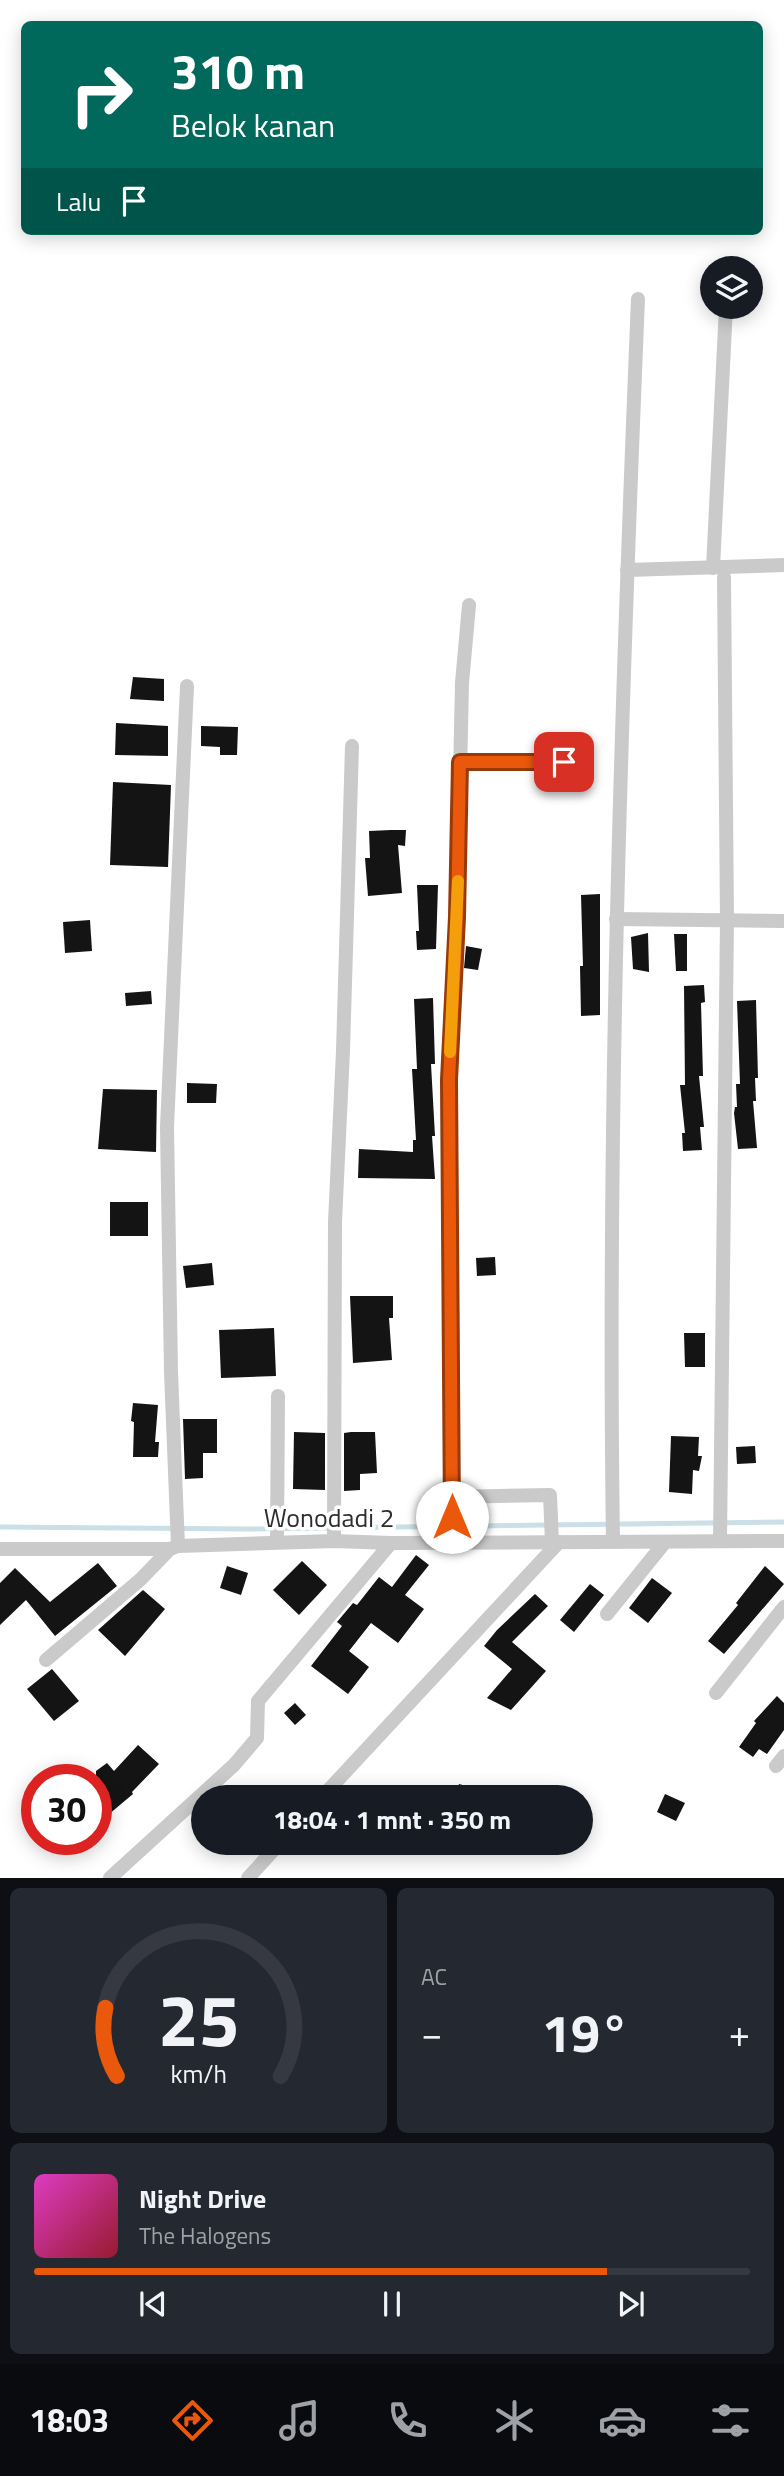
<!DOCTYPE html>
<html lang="id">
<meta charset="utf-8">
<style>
:root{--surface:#171b24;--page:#242831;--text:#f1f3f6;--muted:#9ea1a6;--line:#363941;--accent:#ea580c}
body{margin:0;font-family:"Titillium Web",sans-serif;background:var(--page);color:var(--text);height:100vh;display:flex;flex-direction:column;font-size:26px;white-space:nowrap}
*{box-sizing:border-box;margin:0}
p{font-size:23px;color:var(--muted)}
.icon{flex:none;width:38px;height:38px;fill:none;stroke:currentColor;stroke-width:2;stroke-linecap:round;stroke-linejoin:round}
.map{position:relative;height:1878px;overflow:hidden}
.sheet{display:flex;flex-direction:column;gap:10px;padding:10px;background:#0d0f14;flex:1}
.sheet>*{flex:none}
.hud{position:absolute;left:21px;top:21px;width:742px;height:214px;border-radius:10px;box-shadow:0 4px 18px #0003;background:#00695c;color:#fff;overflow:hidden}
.fabs{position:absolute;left:700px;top:256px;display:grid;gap:14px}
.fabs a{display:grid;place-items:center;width:63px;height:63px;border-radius:50%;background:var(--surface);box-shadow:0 4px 18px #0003;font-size:35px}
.speed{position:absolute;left:21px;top:1764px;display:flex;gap:14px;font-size:35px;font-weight:700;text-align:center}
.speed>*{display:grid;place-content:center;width:91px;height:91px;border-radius:50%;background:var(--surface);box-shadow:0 4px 18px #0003;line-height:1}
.speed .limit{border:10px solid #d22;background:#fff;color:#111}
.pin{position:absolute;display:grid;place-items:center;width:60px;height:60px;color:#fff;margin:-30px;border-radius:14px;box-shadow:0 4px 10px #0006}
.me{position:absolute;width:77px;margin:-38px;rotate:0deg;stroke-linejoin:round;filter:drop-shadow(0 0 5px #0008)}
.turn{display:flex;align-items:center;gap:24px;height:147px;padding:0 35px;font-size:32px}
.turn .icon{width:91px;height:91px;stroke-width:2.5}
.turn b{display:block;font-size:49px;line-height:60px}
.then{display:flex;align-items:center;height:66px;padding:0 35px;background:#0003;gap:14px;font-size:26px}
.big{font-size:52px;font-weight:700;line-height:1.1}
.sheet .tile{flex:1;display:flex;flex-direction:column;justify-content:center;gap:10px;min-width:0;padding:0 24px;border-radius:10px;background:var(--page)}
.sheet .dial{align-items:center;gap:0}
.dial svg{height:182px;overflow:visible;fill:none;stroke:var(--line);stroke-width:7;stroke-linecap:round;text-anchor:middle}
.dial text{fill:var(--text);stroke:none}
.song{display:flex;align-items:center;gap:21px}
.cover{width:84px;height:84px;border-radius:10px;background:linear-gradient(135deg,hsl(310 70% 55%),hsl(350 70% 35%))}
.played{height:7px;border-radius:4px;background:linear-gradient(90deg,var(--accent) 80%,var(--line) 80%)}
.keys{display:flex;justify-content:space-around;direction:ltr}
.heat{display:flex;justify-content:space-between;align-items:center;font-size:38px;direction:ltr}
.sheet .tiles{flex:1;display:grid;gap:10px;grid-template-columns:1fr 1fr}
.tile:last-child{grid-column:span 2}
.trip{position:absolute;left:191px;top:1785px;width:402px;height:70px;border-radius:35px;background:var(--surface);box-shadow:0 4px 18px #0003;font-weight:700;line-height:70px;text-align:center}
.menu{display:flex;height:112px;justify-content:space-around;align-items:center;background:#090b0e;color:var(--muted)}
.menu .icon{width:49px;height:49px}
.menu .on{color:var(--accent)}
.menu b{font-size:32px;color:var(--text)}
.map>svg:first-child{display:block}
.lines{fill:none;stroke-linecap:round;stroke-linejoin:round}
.stream{stroke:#cadfe6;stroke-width:5}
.building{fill:#141414}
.minor{stroke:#cacaca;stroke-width:14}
.route-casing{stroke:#983908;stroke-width:18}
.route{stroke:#ea580c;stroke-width:12}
.slow{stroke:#f59e0b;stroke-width:12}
.labels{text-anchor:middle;stroke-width:7;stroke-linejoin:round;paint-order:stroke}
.street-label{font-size:26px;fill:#2d2d2d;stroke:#fff}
</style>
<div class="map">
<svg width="784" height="1878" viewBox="0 0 784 1878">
<rect width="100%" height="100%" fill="#fff"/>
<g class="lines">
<polyline class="stream" points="0,1527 248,1529 784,1522"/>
</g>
<g class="building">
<polygon points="133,677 164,679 164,701 130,699"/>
<polygon points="116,723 168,726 168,756 115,755"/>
<polygon points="201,726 238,727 237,755 220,755 220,747 201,746"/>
<polygon points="113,782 171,785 168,867 110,865"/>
<polygon points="391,830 406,830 405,846 398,845 402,893 368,896 365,858 370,858 369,831"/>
<polygon points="417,885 438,885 436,949 417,950 416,931 419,931"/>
<polygon points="600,894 600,1015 581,1016 580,966 583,966 581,895"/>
<polygon points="90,920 92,951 65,953 63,922"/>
<polygon points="648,933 649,972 633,969 631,937"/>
<polygon points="674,934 687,934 687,971 676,971"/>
<polygon points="466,946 482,949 478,970 464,968"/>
<polygon points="704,985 705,1002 701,1003 703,1076 699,1076 704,1127 700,1127 702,1150 683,1151 682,1133 685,1133 680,1085 685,1085 684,986"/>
<polygon points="151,991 152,1004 126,1006 125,993"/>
<polygon points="433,998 435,1064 431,1064 435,1136 432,1136 435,1179 358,1178 359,1149 413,1152 413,1140 416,1140 412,1069 417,1069 414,999"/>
<polygon points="756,1000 758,1078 755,1078 756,1101 753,1101 757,1148 738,1149 734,1113 735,1107 737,1107 736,1084 740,1084 737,1001"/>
<polygon points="187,1083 217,1084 216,1103 187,1103"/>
<polygon points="103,1089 157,1090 156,1152 98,1149"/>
<rect x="110" y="1202" width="38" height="34"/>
<polygon points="495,1257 496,1275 477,1276 476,1258"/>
<polygon points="212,1263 214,1285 186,1288 183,1266"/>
<polygon points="350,1296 393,1296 393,1318 389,1318 392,1360 353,1363"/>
<polygon points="274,1328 276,1376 221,1378 219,1330"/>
<polygon points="684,1333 705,1333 705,1367 685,1367"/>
<polygon points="133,1403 158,1405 155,1442 159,1442 158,1457 133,1457 134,1422 131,1421"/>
<polygon points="183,1419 217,1419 217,1453 203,1453 203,1478 185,1479"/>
<polygon points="294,1432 325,1433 325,1490 293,1489"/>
<polygon points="351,1432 375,1432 377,1473 360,1474 360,1490 344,1491 344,1433"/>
<polygon points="671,1436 699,1437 698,1456 702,1456 699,1471 693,1470 692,1494 669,1492"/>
<polygon points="755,1446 756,1463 737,1464 736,1447"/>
<polygon points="416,1555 429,1565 405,1595 424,1609 398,1643 371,1623 349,1651 369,1667 348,1694 311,1666 342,1626 337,1622 353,1603 357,1605 379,1577 392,1587"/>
<polygon points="302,1561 327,1585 299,1615 273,1590"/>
<polygon points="98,1563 117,1586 55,1636 26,1600 0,1625 0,1583 15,1568 50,1602"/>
<polygon points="227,1566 248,1573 241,1595 220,1588"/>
<polygon points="765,1566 784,1584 724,1654 708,1641 738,1605 736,1603"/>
<polygon points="652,1578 672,1593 648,1623 629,1608"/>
<polygon points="590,1584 604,1595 574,1632 560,1620"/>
<polygon points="143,1590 165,1609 125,1656 98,1630"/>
<polygon points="535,1594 548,1606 512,1642 546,1671 511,1710 487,1698 512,1669 484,1646 497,1630"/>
<polygon points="52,1669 79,1701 54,1721 27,1689"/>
<polygon points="777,1696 784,1703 784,1730 767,1754 759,1749 753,1757 739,1747 756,1723 754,1721"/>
<polygon points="295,1703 306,1715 295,1725 284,1713"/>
<polygon points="138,1745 159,1764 132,1792 133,1794 102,1820 96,1813 96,1771 107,1763 114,1771"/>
<polygon points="459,1784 494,1794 494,1797 455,1797"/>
<polygon points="665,1794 685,1803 676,1821 657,1812"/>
</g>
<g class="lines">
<g class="minor">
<polyline points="713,568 726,306"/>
<polyline points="627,570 784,565"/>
<polyline points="460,762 564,762"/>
<polyline points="616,919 784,921"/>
<polyline points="451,1497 550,1495 552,1542"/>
<polyline points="720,1540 727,920 724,577"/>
<polyline points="334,1541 335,1222 343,1051 352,746"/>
<polyline points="277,1542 278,1396"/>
<path d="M613 1542C607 1127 621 713 638 299"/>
<polyline points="452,1543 449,1080 457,917 462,683 469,605"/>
<polyline points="178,1546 171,1372 167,1127 187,686"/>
<polyline points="0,1549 170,1549 178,1546 334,1541 391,1543 784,1541"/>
<polyline points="607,1614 665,1542"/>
<polyline points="46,1660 141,1579 170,1549"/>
<polyline points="716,1693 784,1607"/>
<polyline points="776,1766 784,1756"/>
<polyline points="322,1797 559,1542"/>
<polyline points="110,1878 234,1765 257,1738 258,1701 391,1543"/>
<polyline points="248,1878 280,1843"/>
</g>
</g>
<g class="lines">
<g class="route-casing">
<polyline id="route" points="452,1517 449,1080 457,917 460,762 564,762"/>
</g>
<use href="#route" class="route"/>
<polyline class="slow" points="450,1052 458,881"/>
</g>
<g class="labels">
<g class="street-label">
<text x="329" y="1527">Wonodadi 2</text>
</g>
</g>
</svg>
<div class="fabs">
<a><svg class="icon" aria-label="layers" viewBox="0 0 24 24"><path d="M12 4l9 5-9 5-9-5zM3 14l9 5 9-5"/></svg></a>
</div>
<div class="speed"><div class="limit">30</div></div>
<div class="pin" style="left:564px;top:762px;background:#d93025"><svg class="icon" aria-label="arrive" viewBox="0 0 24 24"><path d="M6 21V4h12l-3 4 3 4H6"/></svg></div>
<svg class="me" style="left:452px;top:1517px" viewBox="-20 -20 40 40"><circle r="19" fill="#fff"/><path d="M0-13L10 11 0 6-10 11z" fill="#ea580c"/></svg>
<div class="trip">18:04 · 1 mnt · 350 m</div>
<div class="hud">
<div class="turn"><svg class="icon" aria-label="right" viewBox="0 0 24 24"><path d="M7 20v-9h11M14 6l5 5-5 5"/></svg><div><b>310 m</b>Belok kanan</div></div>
<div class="then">Lalu<svg class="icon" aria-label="arrive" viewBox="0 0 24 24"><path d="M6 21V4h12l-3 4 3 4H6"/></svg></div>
</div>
</div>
<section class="sheet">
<div class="tiles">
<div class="tile dial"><svg viewBox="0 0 100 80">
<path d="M14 69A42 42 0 1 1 86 69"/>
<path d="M14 69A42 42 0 0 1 9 39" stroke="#ea580c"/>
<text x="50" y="56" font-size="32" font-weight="700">25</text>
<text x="50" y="72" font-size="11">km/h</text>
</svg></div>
<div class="tile"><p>AC</p>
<div class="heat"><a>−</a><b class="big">19°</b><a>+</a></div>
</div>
<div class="tile">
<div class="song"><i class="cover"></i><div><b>Night Drive</b><p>The Halogens</p></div></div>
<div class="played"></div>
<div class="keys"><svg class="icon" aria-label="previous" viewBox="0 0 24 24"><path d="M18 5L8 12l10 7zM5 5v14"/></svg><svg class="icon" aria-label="pause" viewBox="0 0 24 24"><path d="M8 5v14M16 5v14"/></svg><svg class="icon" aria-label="next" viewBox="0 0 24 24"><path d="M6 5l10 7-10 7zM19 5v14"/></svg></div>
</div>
</div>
</section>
<nav class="menu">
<b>18:03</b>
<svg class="icon on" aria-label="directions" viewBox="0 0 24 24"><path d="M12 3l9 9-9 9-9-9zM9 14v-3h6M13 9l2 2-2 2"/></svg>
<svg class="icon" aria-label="music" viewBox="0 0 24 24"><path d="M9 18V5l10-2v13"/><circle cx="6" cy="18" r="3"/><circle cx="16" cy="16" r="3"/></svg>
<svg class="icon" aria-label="phone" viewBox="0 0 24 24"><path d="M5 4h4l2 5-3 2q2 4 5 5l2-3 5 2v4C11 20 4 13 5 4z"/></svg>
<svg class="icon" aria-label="climate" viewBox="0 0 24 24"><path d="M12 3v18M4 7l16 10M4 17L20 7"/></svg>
<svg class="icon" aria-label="car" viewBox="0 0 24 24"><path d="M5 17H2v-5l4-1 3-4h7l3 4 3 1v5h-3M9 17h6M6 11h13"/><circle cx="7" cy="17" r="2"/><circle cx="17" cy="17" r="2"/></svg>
<svg class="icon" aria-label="filters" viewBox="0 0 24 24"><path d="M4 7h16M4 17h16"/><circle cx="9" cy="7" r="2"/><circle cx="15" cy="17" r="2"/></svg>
</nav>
